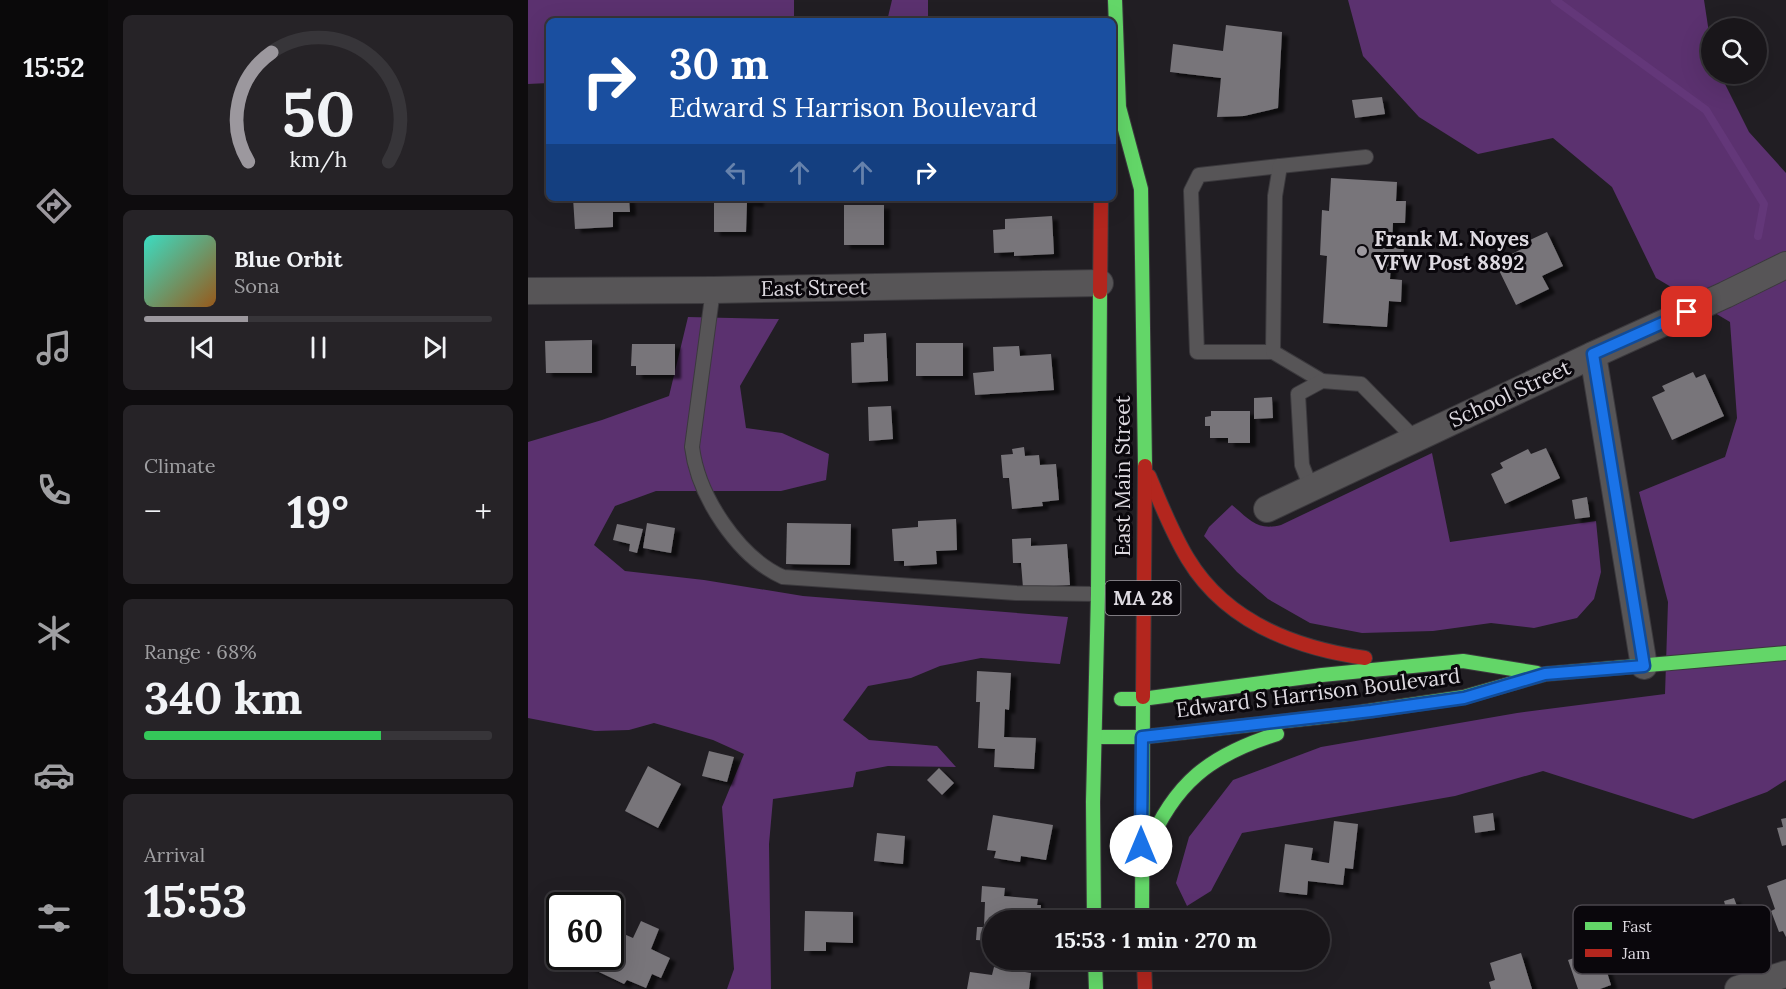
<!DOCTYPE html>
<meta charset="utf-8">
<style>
:root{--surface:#19161a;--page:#262327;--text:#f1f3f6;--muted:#9f9fa2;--line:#373539;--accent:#9c989e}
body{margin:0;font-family:Lora,serif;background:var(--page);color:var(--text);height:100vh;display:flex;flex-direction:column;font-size:22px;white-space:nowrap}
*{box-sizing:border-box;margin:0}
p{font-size:20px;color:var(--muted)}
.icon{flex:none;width:33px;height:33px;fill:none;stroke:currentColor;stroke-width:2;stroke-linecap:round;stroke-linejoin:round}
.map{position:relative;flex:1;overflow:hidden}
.side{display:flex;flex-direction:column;gap:15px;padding:15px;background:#0e0c0e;width:420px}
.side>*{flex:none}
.top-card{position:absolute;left:18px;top:18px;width:570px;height:183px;border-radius:9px;box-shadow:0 6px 24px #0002,0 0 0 2px var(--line);background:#1a4fa0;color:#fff;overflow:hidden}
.controls{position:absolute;left:1173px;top:18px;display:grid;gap:12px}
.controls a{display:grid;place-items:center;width:66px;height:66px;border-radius:50%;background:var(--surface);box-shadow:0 6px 24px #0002,0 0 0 2px var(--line);font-size:30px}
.speed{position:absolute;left:18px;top:892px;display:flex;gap:12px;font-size:30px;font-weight:700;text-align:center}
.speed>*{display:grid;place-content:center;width:78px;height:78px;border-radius:50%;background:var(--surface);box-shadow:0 6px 24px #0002,0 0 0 2px var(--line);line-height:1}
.speed .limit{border:3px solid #111;border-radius:9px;background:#fff;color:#111}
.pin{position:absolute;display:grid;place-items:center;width:51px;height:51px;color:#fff;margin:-26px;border-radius:12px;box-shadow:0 3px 9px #0006}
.me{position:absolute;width:66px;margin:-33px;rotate:0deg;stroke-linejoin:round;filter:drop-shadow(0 0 4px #0008)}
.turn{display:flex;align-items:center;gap:21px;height:126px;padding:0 24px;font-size:27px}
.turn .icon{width:78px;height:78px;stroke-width:2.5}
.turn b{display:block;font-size:42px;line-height:51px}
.lanes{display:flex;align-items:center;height:57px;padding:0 24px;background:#0003;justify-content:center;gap:30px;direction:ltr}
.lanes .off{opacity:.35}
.big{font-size:45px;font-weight:700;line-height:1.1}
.side .card{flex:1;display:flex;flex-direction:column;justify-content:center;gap:9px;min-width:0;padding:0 21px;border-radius:9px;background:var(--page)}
.side .dial{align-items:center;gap:0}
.dial svg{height:156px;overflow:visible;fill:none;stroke:var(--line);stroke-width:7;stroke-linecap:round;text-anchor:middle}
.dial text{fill:var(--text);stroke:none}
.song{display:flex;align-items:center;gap:18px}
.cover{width:72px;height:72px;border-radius:9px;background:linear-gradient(135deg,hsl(170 70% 55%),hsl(30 70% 35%))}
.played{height:6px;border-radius:3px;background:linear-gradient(90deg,var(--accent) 30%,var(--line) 30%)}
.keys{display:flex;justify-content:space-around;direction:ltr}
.heat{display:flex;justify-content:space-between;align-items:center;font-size:33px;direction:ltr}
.charge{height:9px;border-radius:4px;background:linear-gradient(90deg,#34c759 68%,var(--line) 0)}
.trip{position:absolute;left:454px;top:910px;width:348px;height:60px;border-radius:30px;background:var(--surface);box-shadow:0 6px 24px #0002,0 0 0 2px var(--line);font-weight:700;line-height:60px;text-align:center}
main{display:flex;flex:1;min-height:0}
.tab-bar{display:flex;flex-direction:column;width:108px;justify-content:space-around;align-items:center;background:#0a090a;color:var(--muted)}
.tab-bar .icon{width:42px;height:42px}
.tab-bar .current{color:var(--accent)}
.tab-bar b{font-size:27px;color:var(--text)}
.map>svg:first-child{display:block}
.forest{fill:#5b316f}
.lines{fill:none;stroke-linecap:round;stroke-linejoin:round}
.stream{stroke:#633779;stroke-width:8}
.building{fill:#78757a;filter:url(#shadow)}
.lane-casing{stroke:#3b393d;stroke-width:16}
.street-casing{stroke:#3b393d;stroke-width:28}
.fast-casing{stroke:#3b393d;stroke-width:16}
.jam-casing{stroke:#3b393d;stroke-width:16}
.lane{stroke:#575557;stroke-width:14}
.street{stroke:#575557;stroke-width:26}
.fast{stroke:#63d668;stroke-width:14}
.jam{stroke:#b3261e;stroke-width:14}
.route-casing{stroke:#114b97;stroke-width:15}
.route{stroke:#1a73e8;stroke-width:10}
.poi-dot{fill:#9c989e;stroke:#0a070c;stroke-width:2}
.labels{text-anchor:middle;stroke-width:6;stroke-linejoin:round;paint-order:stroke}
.shield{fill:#0a070c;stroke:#9e9ba1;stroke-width:1.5}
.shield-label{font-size:20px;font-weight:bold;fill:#dedae1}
.poi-label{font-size:21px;font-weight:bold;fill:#dedae1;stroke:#0a070c;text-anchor:start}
.street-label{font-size:21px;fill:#dedae1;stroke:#0a070c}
.key{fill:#0a070c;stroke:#4a464c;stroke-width:1.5}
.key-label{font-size:16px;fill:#dedae1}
</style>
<main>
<nav class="tab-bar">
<b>15:52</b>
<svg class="icon current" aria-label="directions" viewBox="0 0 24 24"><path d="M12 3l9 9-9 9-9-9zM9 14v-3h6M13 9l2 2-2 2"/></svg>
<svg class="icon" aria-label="music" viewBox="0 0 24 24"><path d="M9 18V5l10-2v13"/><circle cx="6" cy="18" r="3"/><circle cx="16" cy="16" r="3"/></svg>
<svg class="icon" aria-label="phone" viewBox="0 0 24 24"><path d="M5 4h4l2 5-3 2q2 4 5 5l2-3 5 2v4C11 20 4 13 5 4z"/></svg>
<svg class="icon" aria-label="climate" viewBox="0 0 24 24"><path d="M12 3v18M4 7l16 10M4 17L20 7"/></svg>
<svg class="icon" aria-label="car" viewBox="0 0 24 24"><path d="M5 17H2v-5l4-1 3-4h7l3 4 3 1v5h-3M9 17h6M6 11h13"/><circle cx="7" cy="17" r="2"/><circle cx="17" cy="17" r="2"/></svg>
<svg class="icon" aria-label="filters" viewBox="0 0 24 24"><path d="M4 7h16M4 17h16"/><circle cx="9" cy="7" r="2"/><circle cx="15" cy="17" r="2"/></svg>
</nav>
<section class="side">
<div class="card dial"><svg viewBox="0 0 100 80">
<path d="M14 69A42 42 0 1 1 86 69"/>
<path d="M14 69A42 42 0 0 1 26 13" stroke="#9c989e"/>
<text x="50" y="56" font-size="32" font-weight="700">50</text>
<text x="50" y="72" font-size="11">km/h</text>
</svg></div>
<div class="card">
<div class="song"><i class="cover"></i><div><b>Blue Orbit</b><p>Sona</p></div></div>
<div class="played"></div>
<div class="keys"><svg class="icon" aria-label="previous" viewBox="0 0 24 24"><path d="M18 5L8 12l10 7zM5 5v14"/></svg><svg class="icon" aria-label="pause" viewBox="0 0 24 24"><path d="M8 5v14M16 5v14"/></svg><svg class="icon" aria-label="next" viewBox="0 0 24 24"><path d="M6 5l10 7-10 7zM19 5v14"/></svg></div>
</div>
<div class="card"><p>Climate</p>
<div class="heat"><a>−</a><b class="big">19°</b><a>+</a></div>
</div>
<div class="card"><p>Range · 68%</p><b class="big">340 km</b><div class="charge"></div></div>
<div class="card"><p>Arrival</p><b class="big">15:53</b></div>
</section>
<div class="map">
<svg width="1258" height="989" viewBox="0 0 1258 989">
<defs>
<filter id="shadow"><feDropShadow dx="6" dy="4" stdDeviation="1.5" flood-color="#0009"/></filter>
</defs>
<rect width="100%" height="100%" fill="#211e23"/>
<g class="forest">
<polygon points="0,0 266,0 266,21 21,21 21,83 0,84"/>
<polygon points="364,0 400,0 400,21 359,21"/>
<polygon points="820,0 1176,0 1183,46 1184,74 1192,74 1221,132 1258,173 1258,780 1239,792 1165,819 1015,771 927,796 714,833 683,891 659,906 648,883 661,837 705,780 793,747 989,713 1137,694 1140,602 1111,492 1197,457 1209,418 1202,322 1128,278 1084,187 1025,138 950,154 891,117 835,56"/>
<polygon points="160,317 251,319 212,386 218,428 254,433 301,454 298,480 253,491 128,491 87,506 66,545 97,571 176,580 275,596 540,617 532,664 453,658 412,666 383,678 340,686 315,720 341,740 409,746 428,767 360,766 328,772 325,787 245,799 241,844 243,989 199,989 206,969 194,807 216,754 185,740 126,723 101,730 67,731 0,718 0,442 74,420 141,396"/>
<path d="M904 453 922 542 1068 521 1073 572 1066 599 1049 618 1006 628 963 623 905 631 834 633 782 623 740 599 709 572 676 536 681 527 704 505C722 520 729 531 753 525Z"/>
</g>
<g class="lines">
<polyline class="stream" points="1027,0 1178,110 1236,204 1230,236"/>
</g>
<g class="building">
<polygon points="698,25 754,32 750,108 716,116 689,117 693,78 642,72 645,44 695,51"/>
<polygon points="854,97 857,114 827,118 824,100"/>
<polygon points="803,178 869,182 868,201 878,201 877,223 865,223 864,247 876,247 875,262 863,262 862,279 874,280 873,302 861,301 859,327 795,323 799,256 792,255 794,210 801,211"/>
<polygon points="45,198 101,198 102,212 85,212 85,227 47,229"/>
<polygon points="186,198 230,198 230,203 219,202 218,232 186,232"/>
<rect x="316" y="205" width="40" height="40"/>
<polygon points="524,216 526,254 486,256 486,252 466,253 465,230 477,229 477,219"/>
<polygon points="1019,232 1035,266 1014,276 1021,289 988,305 967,262 1004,244 1002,240"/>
<polygon points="358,333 360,381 324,383 323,343 336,342 336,334"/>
<polygon points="64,340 64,373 18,373 17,341"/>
<rect x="388" y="343" width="47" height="33"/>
<polygon points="104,344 147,344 147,375 108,375 108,366 103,366"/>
<polygon points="491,346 492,356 523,354 526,390 447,395 445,373 466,371 465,347"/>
<polygon points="1165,372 1168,378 1177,374 1196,416 1144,440 1124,397 1137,391 1134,386"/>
<polygon points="744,397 745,418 726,419 726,398"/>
<polygon points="363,406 365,439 341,441 340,407"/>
<polygon points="683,411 722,411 722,443 700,443 700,438 682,438 682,426 677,426 677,417 683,416"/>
<polygon points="496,447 497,456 511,455 512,465 528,464 531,500 514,502 515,506 484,509 481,478 475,478 473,455 485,454 484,449"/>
<polygon points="1018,448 1032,478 977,504 963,474 975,468 972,463 1000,449 1003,454"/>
<polygon points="1059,497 1062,517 1047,519 1044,500"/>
<polygon points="428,519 429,550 408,551 409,564 376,566 376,561 366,561 364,529 390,527 390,521"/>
<polygon points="119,523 147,528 143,553 115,548"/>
<polygon points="259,523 323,524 322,565 258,564"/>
<polygon points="89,524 115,529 109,553 101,551 102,544 85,540"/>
<polygon points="503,538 503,546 539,544 542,585 495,588 493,563 485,563 484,539"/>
<polygon points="449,671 483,673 481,710 477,709 476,737 508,738 506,769 466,767 467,749 450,748 452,702 448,702"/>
<polygon points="181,751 206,757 199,782 174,776"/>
<polygon points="120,766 153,784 130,828 97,811"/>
<polygon points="411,768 426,783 414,795 399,780"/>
<polygon points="965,813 967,830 947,833 945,816"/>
<polygon points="465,815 525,825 518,860 493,856 492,862 466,858 468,851 459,850"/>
<polygon points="1258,818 1258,845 1254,846 1249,828 1255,827 1253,819"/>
<polygon points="806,821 830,824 825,869 817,868 815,885 780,881 779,895 751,892 757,844 785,848 783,860 801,863"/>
<polygon points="349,833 377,836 375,864 346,861"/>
<polygon points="1258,879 1258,937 1255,931 1251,932 1243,911 1247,909 1239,886"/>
<polygon points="454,886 477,888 476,896 510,899 509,905 513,905 512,921 465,921 465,941 448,940 449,927 456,927 457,902 453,902"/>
<polygon points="1206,898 1210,909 1219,906 1229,940 1174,957 1164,922 1199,912 1196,901"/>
<polygon points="277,911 325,912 325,943 298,942 298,951 276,951"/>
<polygon points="113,921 131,929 123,949 142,958 133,978 124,974 118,988 99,980 96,984 46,960 48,957 82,957 82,928 105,938"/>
<polygon points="1077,948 1083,968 1078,969 1083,985 1072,989 1050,989 1040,960"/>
<polygon points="993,953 1004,989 963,989 961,982 967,980 962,963"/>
<polygon points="466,967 503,973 501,989 439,989 442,972 464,975"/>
</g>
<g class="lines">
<g class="lane-casing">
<g id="lane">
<path d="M185 290 164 447C170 496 210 557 255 577L488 593 570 594"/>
<polyline points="745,352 669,352 663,191 671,175 752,166"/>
<polyline points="794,381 745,352 747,196 752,166 838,157"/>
<polyline points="783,488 774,465 770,394 794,381 833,384 887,439"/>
</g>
</g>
<g class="street-casing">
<g id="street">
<polyline points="0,291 185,290 572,283"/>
<polyline points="1065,355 1116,666"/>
<polyline points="739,509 1065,355 1197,295 1258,265"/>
<polyline points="1210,989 1258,974"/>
</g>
</g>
<g class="fast-casing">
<g id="fast">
<polyline points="587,0 591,107 613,189 617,466"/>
<polyline points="593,699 614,699 794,675 935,661 1009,673"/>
<polyline points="567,737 614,737 820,714 936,697 1017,674 1258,653"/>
<path d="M619 849C646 783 682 755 749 734"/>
<polyline points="566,921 565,802 570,594 572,292"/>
<polyline points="614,921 615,697"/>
<polyline points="567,960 568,989"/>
</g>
</g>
<g class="jam-casing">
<g id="jam">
<polyline points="572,292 573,198"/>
<path d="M621 476C633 504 644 533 660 559 698 622 767 648 837 658"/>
<polyline points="615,697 617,466"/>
<polyline points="616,960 617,989"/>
</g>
</g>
<use href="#lane" class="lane"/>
<use href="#street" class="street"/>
<use href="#fast" class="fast"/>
<use href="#jam" class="jam"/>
</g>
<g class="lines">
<g class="route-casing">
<polyline id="route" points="613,846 614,737 843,711 936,698 1017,674 1116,666 1065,354 1159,312"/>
</g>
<use href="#route" class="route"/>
</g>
<circle class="poi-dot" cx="834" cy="251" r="6"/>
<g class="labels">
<rect class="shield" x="577.5" y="581" width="75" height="34" rx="4.5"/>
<g class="shield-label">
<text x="615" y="605">MA 28</text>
</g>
<g class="poi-label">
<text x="846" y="246">Frank M. Noyes<tspan x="846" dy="24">VFW Post 8892</tspan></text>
</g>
<g class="street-label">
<text transform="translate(286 288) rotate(-1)" y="7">East Street</text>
<text transform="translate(982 394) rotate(-25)" y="7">School Street</text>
<text transform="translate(595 476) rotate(-90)" y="7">East Main Street</text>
<text transform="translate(790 693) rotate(-7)" y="7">Edward S Harrison Boulevard</text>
</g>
</g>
<rect x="1045" y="905" width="198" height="69" rx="9" class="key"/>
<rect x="1057" y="922" width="27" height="8" fill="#63d668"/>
<rect x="1057" y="949" width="27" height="8" fill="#b3261e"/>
<g class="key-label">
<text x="1094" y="932">Fast</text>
<text x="1094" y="959">Jam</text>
</g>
</svg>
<div class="controls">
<a><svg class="icon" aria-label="search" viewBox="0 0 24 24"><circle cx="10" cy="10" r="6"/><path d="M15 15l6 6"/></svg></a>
</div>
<div class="speed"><div class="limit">60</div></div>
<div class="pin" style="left:1159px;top:312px;background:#d93025"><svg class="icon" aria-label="arrive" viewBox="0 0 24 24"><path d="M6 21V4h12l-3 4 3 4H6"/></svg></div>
<svg class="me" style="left:613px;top:846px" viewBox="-20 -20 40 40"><circle r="19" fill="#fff"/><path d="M0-13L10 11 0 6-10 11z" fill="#1a73e8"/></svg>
<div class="trip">15:53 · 1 min · 270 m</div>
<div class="top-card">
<div class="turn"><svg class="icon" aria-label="right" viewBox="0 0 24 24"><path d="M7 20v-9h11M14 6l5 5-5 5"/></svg><div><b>30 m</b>Edward S Harrison Boulevard</div></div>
<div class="lanes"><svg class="icon off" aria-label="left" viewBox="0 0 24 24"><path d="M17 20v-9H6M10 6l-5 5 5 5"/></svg><svg class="icon off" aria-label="ahead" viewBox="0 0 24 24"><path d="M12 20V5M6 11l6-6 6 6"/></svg><svg class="icon off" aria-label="ahead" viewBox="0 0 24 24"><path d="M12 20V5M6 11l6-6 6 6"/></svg><svg class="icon" aria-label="right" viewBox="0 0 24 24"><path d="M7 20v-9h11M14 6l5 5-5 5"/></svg></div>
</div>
</div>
</main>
